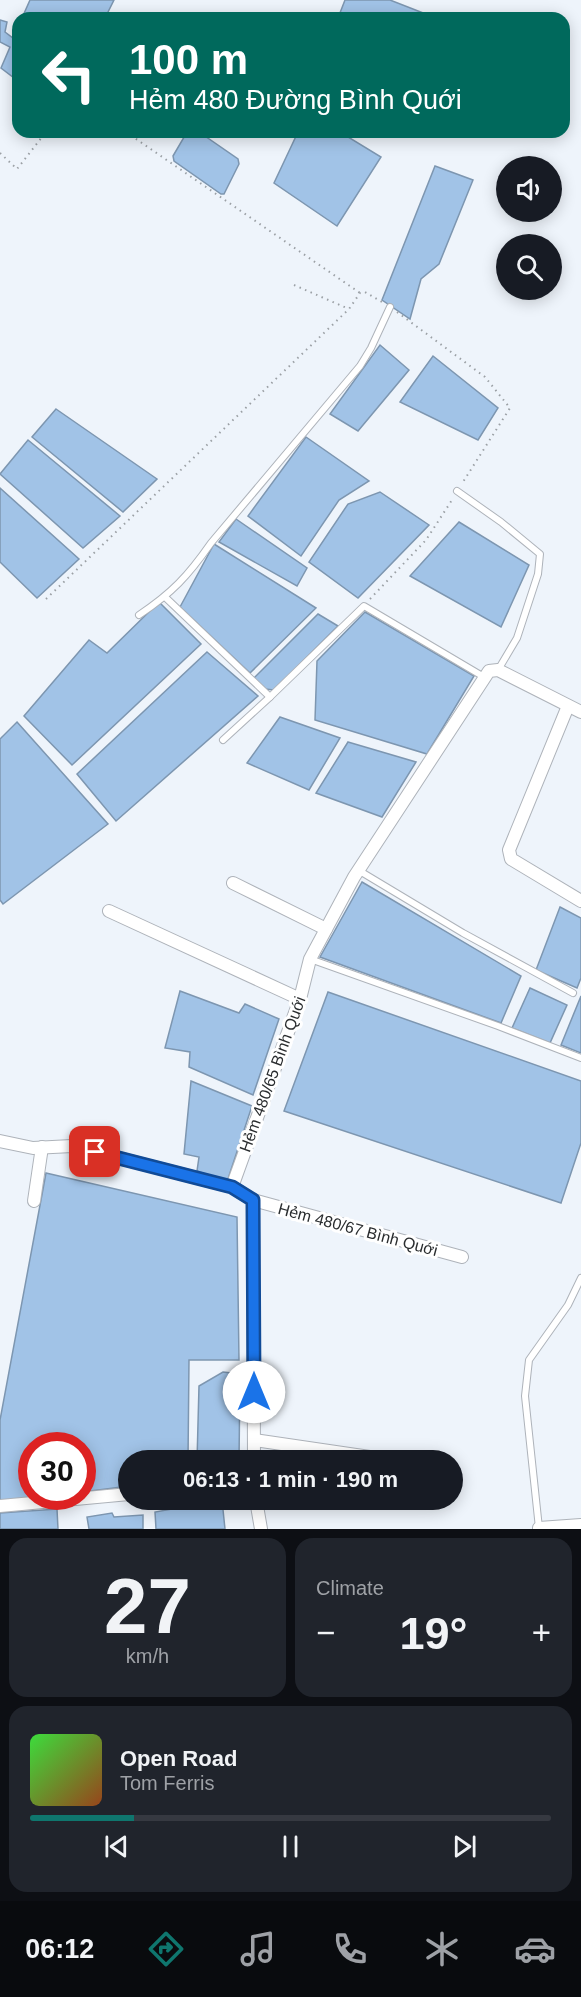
<!DOCTYPE html>
<meta charset="utf-8">
<style>
:root{--surface:#171b24;--page:#20242c;--text:#f1f3f6;--muted:#9ea1a6;--line:#363941;--accent:#0f766e}
body{margin:0;font-family:Helvetica,sans-serif;background:var(--page);color:var(--text);height:100vh;display:flex;flex-direction:column;font-size:22px;white-space:nowrap}
*{box-sizing:border-box;margin:0}
p{font-size:20px;color:var(--muted)}
.icon{flex:none;width:33px;height:33px;fill:none;stroke:currentColor;stroke-width:2;stroke-linecap:round;stroke-linejoin:round}
.map{position:relative;height:1529px;overflow:hidden}
.panel{display:flex;flex-direction:column;gap:9px;padding:9px;background:#0d0f14;flex:1}
.panel>*{flex:none}
.hud{position:absolute;left:12px;top:12px;width:558px;height:126px;border-radius:18px;box-shadow:0 3px 15px #0003;background:#00695c;color:#fff;overflow:hidden}
.tools{position:absolute;left:496px;top:156px;display:grid;gap:12px}
.tools a{display:grid;place-items:center;width:66px;height:66px;border-radius:50%;background:var(--surface);box-shadow:0 3px 15px #0003;font-size:30px}
.speed{position:absolute;left:18px;top:1432px;display:flex;gap:12px;font-size:30px;font-weight:700;text-align:center}
.speed>*{display:grid;place-content:center;width:78px;height:78px;border-radius:50%;background:var(--surface);box-shadow:0 3px 15px #0003;line-height:1}
.speed .limit{border:9px solid #d22;background:#fff;color:#111}
.pin{position:absolute;display:grid;place-items:center;width:51px;height:51px;color:#fff;margin:-26px;border-radius:12px;box-shadow:0 3px 9px #0006}
.me{position:absolute;width:66px;margin:-33px;rotate:0deg;stroke-linejoin:round;filter:drop-shadow(0 0 4px #0008)}
.turn{display:flex;align-items:center;gap:21px;height:126px;padding:0 18px;font-size:27px}
.turn .icon{width:78px;height:78px;stroke-width:2.5}
.turn b{display:block;font-size:42px;line-height:51px}
.big{font-size:45px;font-weight:700;line-height:1.1}
.panel .card{flex:1;display:flex;flex-direction:column;justify-content:center;gap:9px;min-width:0;padding:0 21px;border-radius:18px;background:var(--page)}
.panel .dial{align-items:center;gap:0}
.dial b{font-size:78px;line-height:1}
.song{display:flex;align-items:center;gap:18px}
.cover{width:72px;height:72px;border-radius:9px;background:linear-gradient(135deg,hsl(120 70% 55%),hsl(20 70% 35%))}
.played{height:6px;border-radius:3px;background:linear-gradient(90deg,var(--accent) 20%,var(--line) 20%)}
.keys{display:flex;justify-content:space-around;direction:ltr}
.heat{display:flex;justify-content:space-between;align-items:center;font-size:33px;direction:ltr}
.panel .tiles{flex:1;display:grid;gap:9px;grid-template-columns:1fr 1fr}
.card:last-child{grid-column:span 2}
.trip{position:absolute;left:118px;top:1450px;width:345px;height:60px;border-radius:30px;background:var(--surface);box-shadow:0 3px 15px #0003;font-weight:700;line-height:60px;text-align:center}
.menu{display:flex;height:96px;justify-content:space-around;align-items:center;background:#090b0e;color:var(--muted)}
.menu .icon{width:42px;height:42px}
.menu .on{color:var(--accent)}
.menu b{font-size:27px;color:var(--text)}
.map>svg:first-child{display:block}
.water{fill:#a1c3e7;stroke:#7d96b0;stroke-width:1.5}
.lines{fill:none;stroke-linecap:round;stroke-linejoin:round}
.service-casing{stroke:#aeb3ba;stroke-width:8}
.minor-casing{stroke:#aeb3ba;stroke-width:14}
.path{stroke:#9ba0a5;stroke-width:2;stroke-dasharray:1.5 4.5;stroke-linecap:butt}
.service{stroke:#fff;stroke-width:6}
.minor{stroke:#fff;stroke-width:12}
.route-casing{stroke:#114b97;stroke-width:15}
.route{stroke:#1a73e8;stroke-width:10}
.labels{text-anchor:middle;stroke-width:6;stroke-linejoin:round;paint-order:stroke}
.street-label{font-size:16px;fill:#2a2d2f;stroke:#fff}
</style>
<div class="map">
<svg width="581" height="1529" viewBox="0 0 581 1529">
<rect width="100%" height="100%" fill="#eef4fb"/>
<g class="water">
<polygon points="30,0 114,0 105,18 22,18"/>
<polygon points="345,0 390,0 436,18 338,18"/>
<polygon points="0,20 7,22 5,32 13,38 18,28 18,81 1,68 10,47 0,42"/>
<polygon points="187,132 199,132 238,159 239,164 224,194 221,194 174,161 173,156"/>
<polygon points="298,132 340,132 381,157 337,226 274,183"/>
<polygon points="435,166 473,180 439,264 421,279 410,319 382,300"/>
<polygon points="380,345 409,370 358,431 330,414"/>
<polygon points="433,356 498,408 478,440 400,402"/>
<polygon points="56,409 157,479 123,512 32,437"/>
<polygon points="306,437 369,481 339,500 301,556 248,516"/>
<polygon points="28,440 120,516 83,548 0,474"/>
<polygon points="0,488 79,559 37,598 0,562"/>
<polygon points="380,492 429,525 358,598 309,562 348,504"/>
<polygon points="236,519 307,568 297,586 219,542"/>
<polygon points="459,522 529,565 501,627 410,576"/>
<polygon points="214,544 316,608 250,673 180,607"/>
<polygon points="159,602 201,644 72,765 24,716 89,640 107,653"/>
<polygon points="365,612 474,676 427,754 315,720 317,661"/>
<polygon points="318,614 338,626 274,690 265,689 253,679"/>
<polygon points="207,652 258,696 116,821 77,774"/>
<polygon points="280,717 340,738 309,790 247,763"/>
<polygon points="17,722 108,824 3,904 0,900 0,739"/>
<polygon points="348,742 416,762 382,817 316,793"/>
<polygon points="362,882 521,976 501,1023 320,957"/>
<polygon points="560,907 581,918 581,978 577,988 536,970"/>
<polygon points="530,988 567,1005 550,1043 512,1028"/>
<polygon points="180,991 239,1013 245,1004 279,1019 253,1095 189,1067 190,1052 165,1048"/>
<polygon points="328,992 581,1081 581,1143 561,1203 284,1111"/>
<polygon points="581,996 581,1053 561,1045"/>
<polygon points="191,1081 252,1106 227,1182 197,1171 199,1157 184,1154"/>
<polygon points="46,1173 237,1217 239,1360 189,1360 188,1461 129,1461 129,1486 83,1492 82,1446 32,1446 32,1497 35,1497 0,1501 0,1420"/>
<polygon points="223,1372 240,1374 239,1461 197,1461 199,1386"/>
<polygon points="222,1500 225,1529 156,1529 155,1512"/>
<polygon points="57,1509 58,1529 0,1529 0,1513"/>
<polygon points="112,1513 114,1517 143,1515 143,1529 89,1529 87,1517"/>
</g>
<g class="lines">
<g class="service-casing">
<g id="service">
<polyline points="457,491 501,522 540,554 538,574 517,638 498,670"/>
<polyline points="165,597 270,697 364,606 484,677"/>
<path d="M139 615C172 593 188 576 211 543L360 366 371 348 390 307"/>
<polyline points="223,740 270,697"/>
<polyline points="358,870 463,933 573,993"/>
<polyline points="310,959 498,1026 581,1058"/>
<polyline points="539,1528 525,1396 529,1360 568,1305 581,1278"/>
</g>
</g>
<g class="minor-casing">
<g id="minor">
<polyline points="568,706 509,850 511,859 581,901"/>
<polyline points="233,883 326,929"/>
<polyline points="109,911 300,999"/>
<polyline points="0,1141 33,1148 72,1146 232,1187 253,1200 254,1461"/>
<polyline points="232,1187 300,999 310,959 354,877 489,671 498,670 581,712"/>
<polyline points="253,1200 462,1257"/>
<polyline points="34,1201 42,1147"/>
<polyline points="254,1440 390,1460"/>
<polyline points="256,1500 261,1529"/>
<polyline points="0,1506 129,1494"/>
<polyline points="539,1528 581,1525"/>
</g>
</g>
<g class="path">
<polyline points="126,132 360,293"/>
<polyline points="0,153 17,169 46,132"/>
<polyline points="294,285 349,309"/>
<polyline points="397,312 485,377 510,408 463,482"/>
<polyline points="46,599 349,309 360,293 365,292 382,302"/>
<polyline points="370,599 426,540 452,500"/>
</g>
<use href="#service" class="service"/>
<use href="#minor" class="minor"/>
</g>
<g class="lines">
<g class="route-casing">
<polyline id="route" points="95,1152 232,1187 253,1200 254,1392"/>
</g>
<use href="#route" class="route"/>
</g>
<g class="labels">
<g class="street-label">
<text transform="translate(272 1074) rotate(-70)" y="6">Hẻm 480/65 Bình Quới</text>
<text transform="translate(358 1229) rotate(15)" y="6">Hẻm 480/67 Bình Quới</text>
</g>
</g>
</svg>
<div class="tools">
<a><svg class="icon" aria-label="sound" viewBox="0 0 24 24"><path d="M4 9h4l5-4v14l-5-4H4zM17 9q2 3 0 6"/></svg></a>
<a><svg class="icon" aria-label="search" viewBox="0 0 24 24"><circle cx="10" cy="10" r="6"/><path d="M15 15l6 6"/></svg></a>
</div>
<div class="speed"><div class="limit">30</div></div>
<div class="pin" style="left:95px;top:1152px;background:#d93025"><svg class="icon" aria-label="arrive" viewBox="0 0 24 24"><path d="M6 21V4h12l-3 4 3 4H6"/></svg></div>
<svg class="me" style="left:254px;top:1392px" viewBox="-20 -20 40 40"><circle r="19" fill="#fff"/><path d="M0-13L10 11 0 6-10 11z" fill="#1a73e8"/></svg>
<div class="trip">06:13 · 1 min · 190 m</div>
<div class="hud">
<div class="turn"><svg class="icon" aria-label="left" viewBox="0 0 24 24"><path d="M17 20v-9H6M10 6l-5 5 5 5"/></svg><div><b>100 m</b>Hẻm 480 Đường Bình Quới</div></div>
</div>
</div>
<section class="panel">
<div class="tiles">
<div class="card dial"><b>27</b><p>km/h</p></div>
<div class="card"><p>Climate</p>
<div class="heat"><a>−</a><b class="big">19°</b><a>+</a></div>
</div>
<div class="card">
<div class="song"><i class="cover"></i><div><b>Open Road</b><p>Tom Ferris</p></div></div>
<div class="played"></div>
<div class="keys"><svg class="icon" aria-label="previous" viewBox="0 0 24 24"><path d="M18 5L8 12l10 7zM5 5v14"/></svg><svg class="icon" aria-label="pause" viewBox="0 0 24 24"><path d="M8 5v14M16 5v14"/></svg><svg class="icon" aria-label="next" viewBox="0 0 24 24"><path d="M6 5l10 7-10 7zM19 5v14"/></svg></div>
</div>
</div>
</section>
<nav class="menu">
<b>06:12</b>
<svg class="icon on" aria-label="directions" viewBox="0 0 24 24"><path d="M12 3l9 9-9 9-9-9zM9 14v-3h6M13 9l2 2-2 2"/></svg>
<svg class="icon" aria-label="music" viewBox="0 0 24 24"><path d="M9 18V5l10-2v13"/><circle cx="6" cy="18" r="3"/><circle cx="16" cy="16" r="3"/></svg>
<svg class="icon" aria-label="phone" viewBox="0 0 24 24"><path d="M5 4h4l2 5-3 2q2 4 5 5l2-3 5 2v4C11 20 4 13 5 4z"/></svg>
<svg class="icon" aria-label="climate" viewBox="0 0 24 24"><path d="M12 3v18M4 7l16 10M4 17L20 7"/></svg>
<svg class="icon" aria-label="car" viewBox="0 0 24 24"><path d="M5 17H2v-5l4-1 3-4h7l3 4 3 1v5h-3M9 17h6M6 11h13"/><circle cx="7" cy="17" r="2"/><circle cx="17" cy="17" r="2"/></svg>
</nav>
